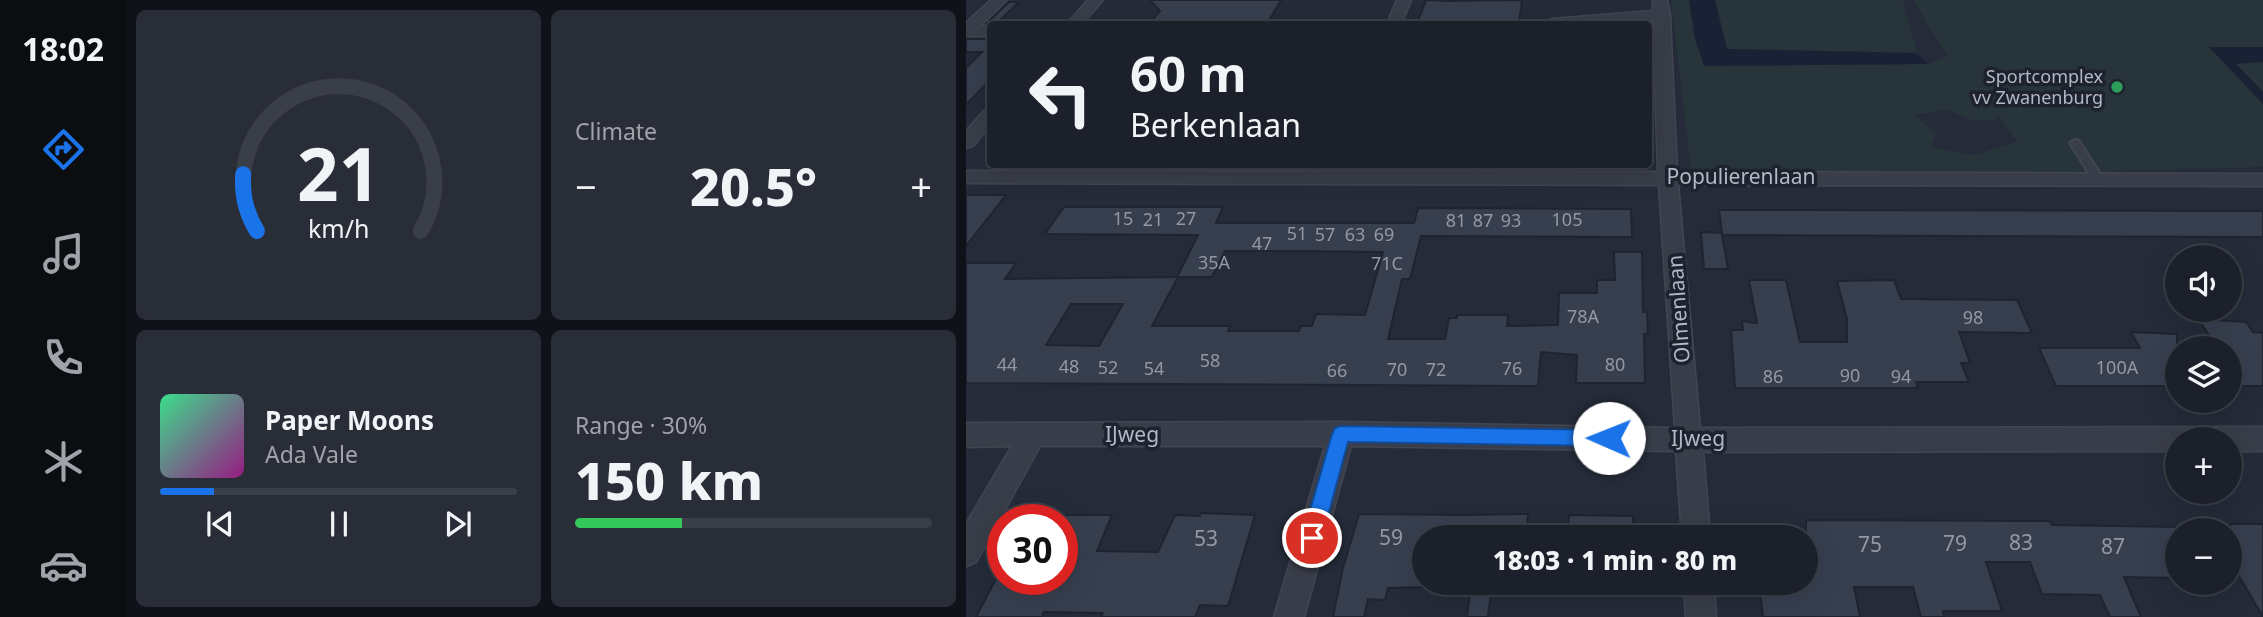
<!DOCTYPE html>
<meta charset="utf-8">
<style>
:root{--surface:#1c202b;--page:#292d37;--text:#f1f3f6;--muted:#a0a3a9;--line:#3a3e47;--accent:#1a73e8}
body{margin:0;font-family:"Noto Sans",sans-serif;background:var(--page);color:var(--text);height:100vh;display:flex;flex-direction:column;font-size:26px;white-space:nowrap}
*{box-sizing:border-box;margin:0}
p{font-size:23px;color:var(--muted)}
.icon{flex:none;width:38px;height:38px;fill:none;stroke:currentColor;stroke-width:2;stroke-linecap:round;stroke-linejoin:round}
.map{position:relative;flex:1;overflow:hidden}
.panel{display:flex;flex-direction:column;gap:10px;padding:10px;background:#0f1218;width:840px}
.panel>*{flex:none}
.guide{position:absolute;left:21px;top:21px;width:665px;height:147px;border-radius:7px;box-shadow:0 7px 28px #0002,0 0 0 2px var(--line);background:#1c202b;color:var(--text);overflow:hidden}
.tools{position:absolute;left:1199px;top:245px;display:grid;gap:14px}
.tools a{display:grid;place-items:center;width:77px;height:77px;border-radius:50%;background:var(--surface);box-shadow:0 7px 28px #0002,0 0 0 2px var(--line);font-size:35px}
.speed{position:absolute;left:21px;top:504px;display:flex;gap:14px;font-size:35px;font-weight:700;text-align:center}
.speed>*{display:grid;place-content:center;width:91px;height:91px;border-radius:50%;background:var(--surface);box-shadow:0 7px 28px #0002,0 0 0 2px var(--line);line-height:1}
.speed .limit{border:10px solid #d22;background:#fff;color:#111}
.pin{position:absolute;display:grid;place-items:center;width:60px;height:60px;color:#fff;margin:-30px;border:4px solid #fff;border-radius:50%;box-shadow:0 2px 7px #0007}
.me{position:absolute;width:77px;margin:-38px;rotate:271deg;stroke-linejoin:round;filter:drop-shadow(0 0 5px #0008)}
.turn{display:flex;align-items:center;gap:24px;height:147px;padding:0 28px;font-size:32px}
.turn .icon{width:91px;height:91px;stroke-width:2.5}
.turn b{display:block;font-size:49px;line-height:60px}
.big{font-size:52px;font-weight:800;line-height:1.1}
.panel .card{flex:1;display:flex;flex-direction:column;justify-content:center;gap:10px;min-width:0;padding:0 24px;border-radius:10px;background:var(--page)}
.panel .dial{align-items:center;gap:0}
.dial svg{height:182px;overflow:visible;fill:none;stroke:var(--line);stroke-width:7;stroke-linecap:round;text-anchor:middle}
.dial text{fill:var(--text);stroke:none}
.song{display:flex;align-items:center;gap:21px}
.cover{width:84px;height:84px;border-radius:10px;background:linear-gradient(135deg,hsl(150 70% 55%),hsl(310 70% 35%))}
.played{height:7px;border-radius:4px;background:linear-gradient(90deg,var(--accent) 15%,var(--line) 15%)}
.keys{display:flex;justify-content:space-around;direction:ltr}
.heat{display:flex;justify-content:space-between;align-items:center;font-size:38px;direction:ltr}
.charge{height:10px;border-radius:5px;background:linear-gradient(90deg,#34c759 30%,var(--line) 0)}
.panel .tiles{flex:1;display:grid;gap:10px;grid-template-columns:repeat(2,1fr)}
.trip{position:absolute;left:446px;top:525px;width:406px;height:70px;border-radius:35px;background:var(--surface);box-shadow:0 7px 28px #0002,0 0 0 2px var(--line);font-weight:800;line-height:70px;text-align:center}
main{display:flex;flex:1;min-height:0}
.tabs{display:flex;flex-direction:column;width:126px;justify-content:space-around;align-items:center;background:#0b0d11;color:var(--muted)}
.tabs .icon{width:49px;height:49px}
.tabs .selected{color:var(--accent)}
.tabs b{font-size:32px;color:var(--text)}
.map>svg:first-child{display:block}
.green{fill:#27353a;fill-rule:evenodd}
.water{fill:#192235}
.building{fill:#373f4f;stroke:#1f2430;stroke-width:2;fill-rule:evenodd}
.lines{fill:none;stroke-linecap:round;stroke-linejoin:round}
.lane-casing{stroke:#414652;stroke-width:4}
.street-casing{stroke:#414652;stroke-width:3}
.lane{fill:#383d49;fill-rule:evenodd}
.street{fill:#383d49;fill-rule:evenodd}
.route{fill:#1a73e8;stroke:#114b97;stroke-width:2}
.leisure-dot{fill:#2e9e5b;stroke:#1d222e;stroke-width:2.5}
.labels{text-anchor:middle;stroke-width:7;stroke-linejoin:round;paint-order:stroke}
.far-poi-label{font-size:18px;fill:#b3b8c5;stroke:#1d222e;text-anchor:end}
.number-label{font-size:18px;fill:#9298a6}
.street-label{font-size:21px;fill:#b3b8c5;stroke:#1d222e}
.near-number-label{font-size:21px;fill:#9298a6}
</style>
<main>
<nav class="tabs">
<b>18:02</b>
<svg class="icon selected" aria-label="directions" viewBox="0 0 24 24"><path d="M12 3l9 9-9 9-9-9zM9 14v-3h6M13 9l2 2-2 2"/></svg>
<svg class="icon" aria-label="music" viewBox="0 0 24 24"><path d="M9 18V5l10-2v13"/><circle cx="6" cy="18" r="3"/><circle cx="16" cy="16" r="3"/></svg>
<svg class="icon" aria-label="phone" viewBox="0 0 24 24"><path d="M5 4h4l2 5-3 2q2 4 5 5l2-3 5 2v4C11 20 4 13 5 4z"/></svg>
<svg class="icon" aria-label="climate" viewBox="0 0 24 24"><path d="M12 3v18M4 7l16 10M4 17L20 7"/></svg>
<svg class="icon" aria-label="car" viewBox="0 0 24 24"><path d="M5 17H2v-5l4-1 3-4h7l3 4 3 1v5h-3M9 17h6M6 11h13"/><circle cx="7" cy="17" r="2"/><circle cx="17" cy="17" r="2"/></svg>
</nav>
<section class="panel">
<div class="tiles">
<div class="card dial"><svg viewBox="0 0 100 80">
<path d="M14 69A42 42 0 1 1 86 69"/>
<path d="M14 69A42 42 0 0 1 8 44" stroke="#1a73e8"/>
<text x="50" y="56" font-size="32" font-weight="700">21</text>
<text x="50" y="72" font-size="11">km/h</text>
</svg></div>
<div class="card"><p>Climate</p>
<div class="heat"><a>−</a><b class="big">20.5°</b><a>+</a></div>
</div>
<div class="card">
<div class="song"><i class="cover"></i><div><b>Paper Moons</b><p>Ada Vale</p></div></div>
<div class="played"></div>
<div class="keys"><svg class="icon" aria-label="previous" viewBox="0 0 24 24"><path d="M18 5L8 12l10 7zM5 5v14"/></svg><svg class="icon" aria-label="pause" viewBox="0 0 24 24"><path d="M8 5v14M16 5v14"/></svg><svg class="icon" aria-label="next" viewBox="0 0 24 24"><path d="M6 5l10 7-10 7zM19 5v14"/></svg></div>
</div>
<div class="card"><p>Range · 30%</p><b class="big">150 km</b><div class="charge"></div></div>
</div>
</section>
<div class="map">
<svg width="1297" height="617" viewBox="0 0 1297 617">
<rect width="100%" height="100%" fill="#252b39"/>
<g class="green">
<path d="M705 0H723L729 39 739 66 961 64 981 56 947 0H1297V47H1244L1297 104V167L1119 172 1120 176 1106 172 725 171ZM981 110 1005 120 1027 121 1033 116 1051 141 1009 155 964 147 970 133 948 115Z"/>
<polygon points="749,0 937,0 951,53 761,49"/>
<polygon points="1271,62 1297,62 1297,92 1270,64"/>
</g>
<g class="water">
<polygon points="723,0 749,0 761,49 951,53 961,64 738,66 729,39"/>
<polygon points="1243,47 1297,47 1297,62 1270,64 1297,92 1297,104"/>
</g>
<g class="building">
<polygon points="184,0 315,0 301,24 183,24 194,11"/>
<polygon points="460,0 481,1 556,0 553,24 451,24"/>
<polygon points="43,2 53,2 30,24 21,23"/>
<polygon points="24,39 24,80 0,105 0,68 16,52 0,52 0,39"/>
<polygon points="0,195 40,195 0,246"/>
<path d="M98 207H257L250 223H448L452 208 665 209 666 237 455 236 444 279H436L422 339H479L483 318H491V315H542L541 326 592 325 593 293H631V280H649L648 252H676L677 312H681L682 334H678L679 383H610L611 355 575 352 572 386 0 383V263H50L39 279 211 277 232 235 79 234ZM259 251H330L417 252 399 315 350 314 346 326H335L333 331H262L264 326H186L212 277H246ZM105 304H157L133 346 80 345Z"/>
<polygon points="753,210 1297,211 1297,237 756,235 762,269 738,269 735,232 756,233"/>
<polygon points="783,280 820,280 834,342 881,342 881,319 871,281 928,280 935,299 1051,300 1066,333 993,332 1004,363 995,363 1003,382 950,382 952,388 769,388 765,330 777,330 776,321 791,323"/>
<polygon points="1232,319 1280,322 1287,332 1297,333 1297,386 1264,386 1264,348 1252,348"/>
<polygon points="1165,332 1211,334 1211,386 1090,386 1073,348 1174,348"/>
<polygon points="235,513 289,515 262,606 234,605 229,617 135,617 137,613 78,612 76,617 10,617 30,579 96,579 96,515 146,515 131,551 192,552 209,515 234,516"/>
<polygon points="393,514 500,515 562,514 560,537 458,537 458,587 422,588 419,600 402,599 398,617 367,617 377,568"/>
<polygon points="603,515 667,516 667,537 602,537"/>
<polygon points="840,520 1084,521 1086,525 1211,527 1211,578 1158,577 1175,617 1144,617 1134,595 1076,594 1064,562 1020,562 1036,611 977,611 978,617 955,617 947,587 888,587 894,617 797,617 793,583 840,583"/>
<polygon points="1264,524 1297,524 1297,617 1273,576 1264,576"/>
<polygon points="505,583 526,583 522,617 501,617"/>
</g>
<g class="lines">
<g class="lane-casing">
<g id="lane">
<polygon points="1109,140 1113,141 1136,177 1136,181 1128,181 1104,143"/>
<polygon points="505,164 515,164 512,179 504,179 503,177"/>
</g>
</g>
<g class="street-casing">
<g id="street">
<polygon points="25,0 41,0 14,26 24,26 24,36 0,36 0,23"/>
<polygon points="122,0 137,0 116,24 101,24"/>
<polygon points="431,0 445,0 435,24 421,24"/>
<polygon points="687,0 701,0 704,15 711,172 1297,174 1297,186 712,185 734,428 1297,427 1297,451 1264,451 1264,439 1211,439 1211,451 737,452 744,537 716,537 710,451 385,446 338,617 308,617 359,446 74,446 10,562 0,566 0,524 46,446 0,447 0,423 375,422 709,428 693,185 0,183 0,171 692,172 687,20 636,24 578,24 586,19 687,11"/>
<polygon points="24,110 24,125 7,146 0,148 0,131 18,111"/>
<polygon points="718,583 748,583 750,617 720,617"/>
</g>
</g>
<use href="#lane" class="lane"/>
<use href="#street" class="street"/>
</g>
<polygon class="route" points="375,426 643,430 649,432 652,438 649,444 643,446 382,442 356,538 353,545 346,548 339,545 336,538 366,434 369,428"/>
<circle class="leisure-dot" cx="1151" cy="87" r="7"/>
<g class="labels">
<g class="far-poi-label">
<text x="1137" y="83">Sportcomplex<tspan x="1137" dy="21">vv Zwanenburg</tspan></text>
</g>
<g class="number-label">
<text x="157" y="225">15</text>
<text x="220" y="225">27</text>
<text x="187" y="226">21</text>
<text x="601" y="226">105</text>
<text x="490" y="227">81</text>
<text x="517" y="227">87</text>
<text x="545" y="227">93</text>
<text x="331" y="240">51</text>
<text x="359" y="241">57</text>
<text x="389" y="241">63</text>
<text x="418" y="241">69</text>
<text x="296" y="250">47</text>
<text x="248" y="269">35A</text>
<text x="421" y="270">71C</text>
<text x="617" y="323">78A</text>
<text x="1007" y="324">98</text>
<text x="244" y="367">58</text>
<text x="41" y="371">44</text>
<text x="649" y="371">80</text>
<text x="103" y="373">48</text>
<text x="142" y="374">52</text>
<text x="1151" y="374">100A</text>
<text x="188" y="375">54</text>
<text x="546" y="375">76</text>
<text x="431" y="376">70</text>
<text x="470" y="376">72</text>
<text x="371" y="377">66</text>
<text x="884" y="382">90</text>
<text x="807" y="383">86</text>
<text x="935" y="383">94</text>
</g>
<g class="street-label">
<text x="775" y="184">Populierenlaan</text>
<text transform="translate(713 309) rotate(-94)" y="7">Olmenlaan</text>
<text x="166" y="442">IJweg</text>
<text x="732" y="446">IJweg</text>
</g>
<g class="near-number-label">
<text x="425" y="545">59</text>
<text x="240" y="546">53</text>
<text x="1055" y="550">83</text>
<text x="989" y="551">79</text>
<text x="904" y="552">75</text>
<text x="1147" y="554">87</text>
</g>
</g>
</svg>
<div class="tools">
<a><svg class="icon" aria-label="sound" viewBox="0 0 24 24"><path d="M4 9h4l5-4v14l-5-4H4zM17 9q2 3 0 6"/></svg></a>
<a><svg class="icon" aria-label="layers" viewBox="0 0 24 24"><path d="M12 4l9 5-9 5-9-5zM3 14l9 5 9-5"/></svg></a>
<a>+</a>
<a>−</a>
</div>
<div class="speed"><div class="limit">30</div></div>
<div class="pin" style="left:346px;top:538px;background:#d93025"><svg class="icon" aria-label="arrive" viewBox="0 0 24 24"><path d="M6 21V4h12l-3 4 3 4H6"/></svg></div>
<svg class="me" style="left:643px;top:438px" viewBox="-20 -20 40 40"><circle r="19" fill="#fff"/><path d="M0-13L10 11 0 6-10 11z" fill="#1a73e8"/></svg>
<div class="trip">18:03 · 1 min · 80 m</div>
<div class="guide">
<div class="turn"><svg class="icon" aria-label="left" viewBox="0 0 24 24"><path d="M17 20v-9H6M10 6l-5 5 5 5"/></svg><div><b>60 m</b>Berkenlaan</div></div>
</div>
</div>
</main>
